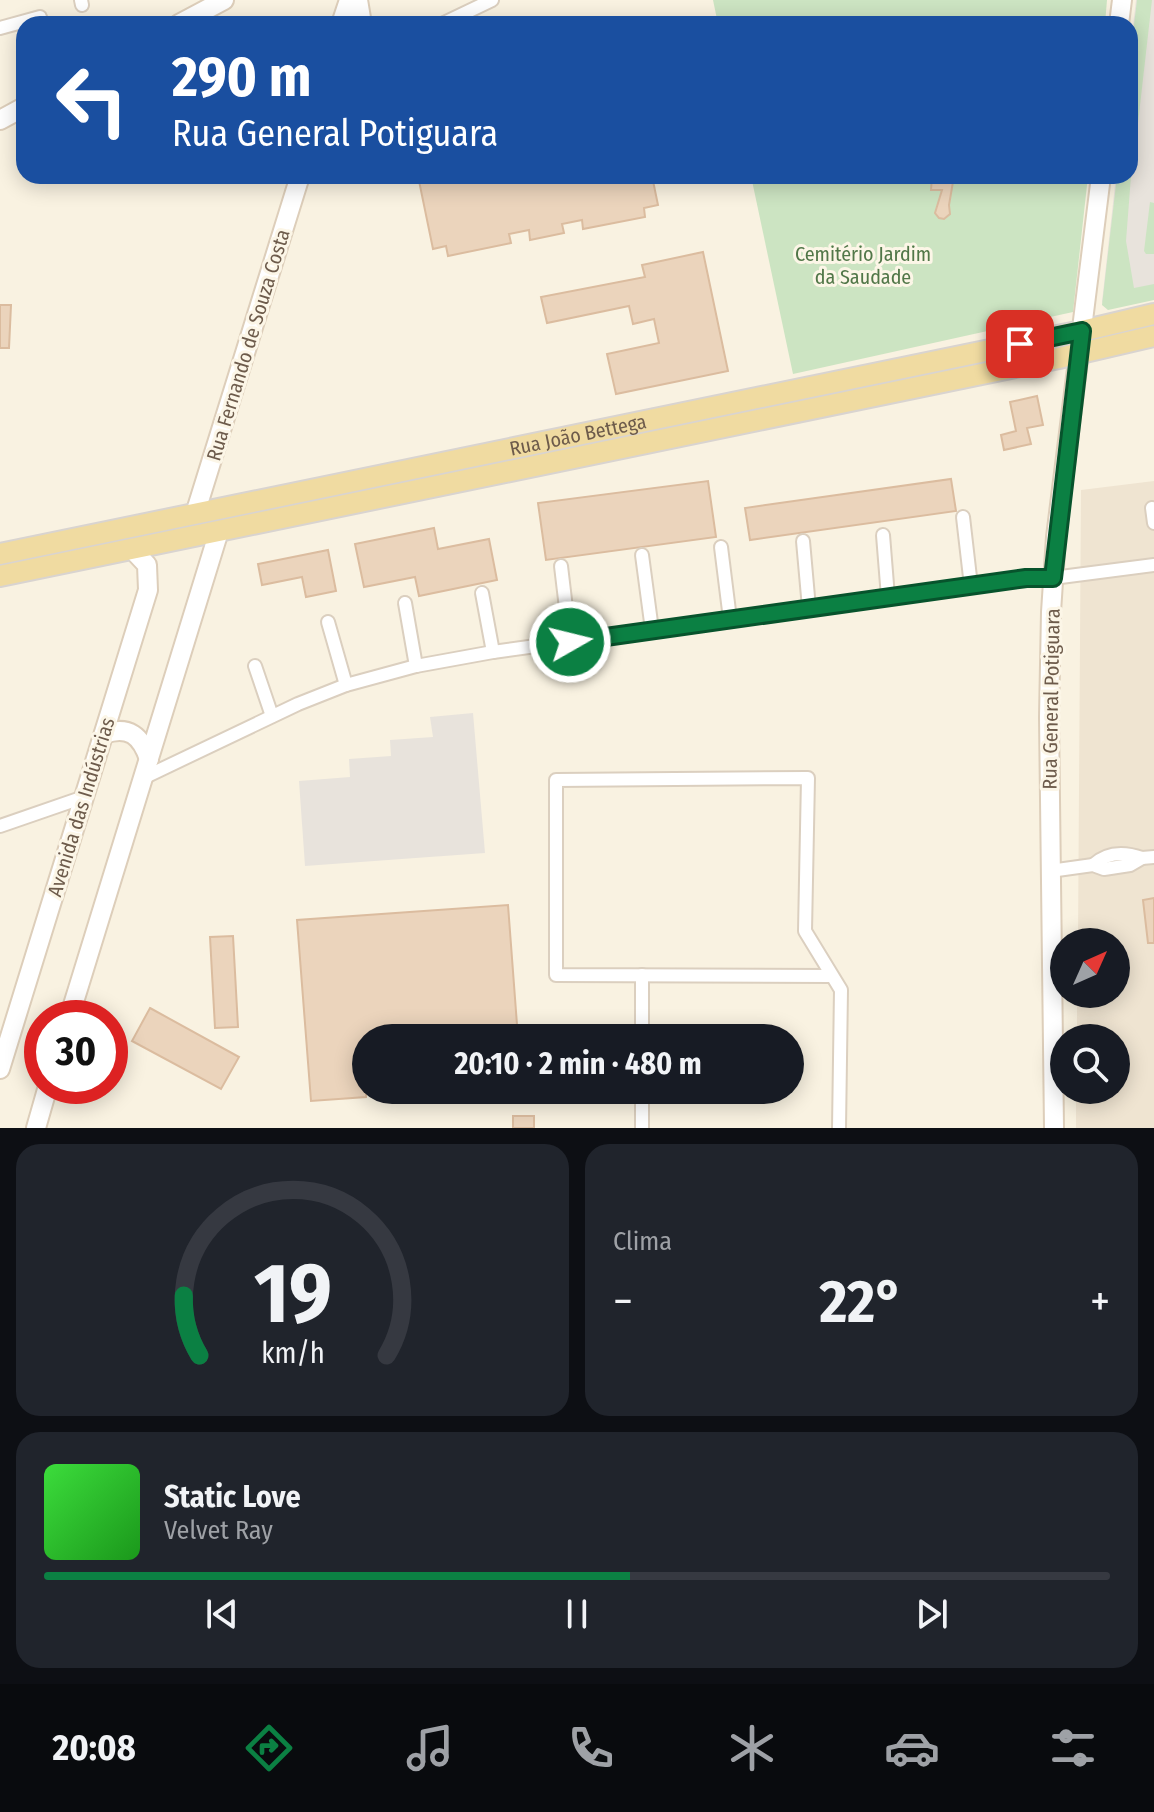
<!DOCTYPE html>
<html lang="pt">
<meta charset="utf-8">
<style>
:root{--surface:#171b24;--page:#20242c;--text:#f1f3f6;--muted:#9ea1a6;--line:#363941;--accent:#0b8043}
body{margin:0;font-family:"Fira Sans Condensed",sans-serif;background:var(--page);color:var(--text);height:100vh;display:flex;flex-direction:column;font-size:30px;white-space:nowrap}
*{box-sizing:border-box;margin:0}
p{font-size:26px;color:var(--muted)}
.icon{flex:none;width:44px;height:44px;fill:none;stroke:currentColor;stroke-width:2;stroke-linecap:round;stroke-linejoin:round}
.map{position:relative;height:1128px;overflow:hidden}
.side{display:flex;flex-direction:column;gap:16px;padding:16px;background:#0d0f14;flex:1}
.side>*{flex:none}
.banner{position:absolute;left:16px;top:16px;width:1122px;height:168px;border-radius:24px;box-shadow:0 4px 20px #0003;background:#1a4fa0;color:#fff;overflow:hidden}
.needle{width:52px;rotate:45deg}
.tools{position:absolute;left:1050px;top:928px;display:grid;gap:16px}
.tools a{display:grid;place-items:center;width:80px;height:80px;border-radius:50%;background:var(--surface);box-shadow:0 4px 20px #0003;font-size:40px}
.speed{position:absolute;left:24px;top:1000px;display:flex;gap:16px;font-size:40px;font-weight:700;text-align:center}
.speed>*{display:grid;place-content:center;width:104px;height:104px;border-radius:50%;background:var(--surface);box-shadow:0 4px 20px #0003;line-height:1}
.speed .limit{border:12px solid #d22;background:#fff;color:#111}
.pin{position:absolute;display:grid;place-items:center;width:68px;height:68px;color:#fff;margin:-34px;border-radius:16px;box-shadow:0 4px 12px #0006}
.me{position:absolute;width:88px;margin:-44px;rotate:82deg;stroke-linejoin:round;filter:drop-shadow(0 0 6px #0008)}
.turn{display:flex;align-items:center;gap:28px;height:168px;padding:0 24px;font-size:36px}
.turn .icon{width:104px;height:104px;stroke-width:2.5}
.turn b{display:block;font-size:56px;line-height:68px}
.big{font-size:60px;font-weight:700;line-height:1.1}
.side .tile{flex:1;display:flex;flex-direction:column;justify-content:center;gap:12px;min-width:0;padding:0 28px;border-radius:24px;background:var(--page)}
.side .dial{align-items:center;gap:0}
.dial svg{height:208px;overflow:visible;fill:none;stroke:var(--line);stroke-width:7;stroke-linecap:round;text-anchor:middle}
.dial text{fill:var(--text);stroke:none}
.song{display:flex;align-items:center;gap:24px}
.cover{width:96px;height:96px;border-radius:12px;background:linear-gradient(135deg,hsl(120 70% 55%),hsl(120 70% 35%))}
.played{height:8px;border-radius:4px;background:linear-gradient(90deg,var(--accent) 55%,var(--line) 55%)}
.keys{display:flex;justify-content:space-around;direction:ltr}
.heat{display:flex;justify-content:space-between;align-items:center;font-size:44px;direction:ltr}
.side .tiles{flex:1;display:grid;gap:16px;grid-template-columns:1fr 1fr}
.tile:last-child{grid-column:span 2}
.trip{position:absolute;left:352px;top:1024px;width:452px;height:80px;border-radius:40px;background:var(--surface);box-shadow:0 4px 20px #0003;font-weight:700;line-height:80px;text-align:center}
.tabs{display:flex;height:128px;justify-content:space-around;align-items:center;background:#090b0e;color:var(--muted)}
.tabs .icon{width:56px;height:56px}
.tabs .active{color:var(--accent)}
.tabs b{font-size:36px;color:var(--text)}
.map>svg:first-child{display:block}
.residential{fill:#efe4d1}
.industrial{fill:#e8e3dc}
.green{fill:#cce4c2}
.building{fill:#ebd4bc;stroke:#dbbc9f;stroke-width:2}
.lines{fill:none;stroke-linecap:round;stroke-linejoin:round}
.street-casing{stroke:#dbcfbf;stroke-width:16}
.secondary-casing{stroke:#ddceba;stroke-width:22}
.primary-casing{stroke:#d9d4d0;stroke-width:24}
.street{stroke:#fff;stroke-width:12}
.secondary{stroke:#fff;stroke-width:18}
.primary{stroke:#f0dba1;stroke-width:20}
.route-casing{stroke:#07532c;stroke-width:20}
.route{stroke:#0b8043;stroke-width:14}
.labels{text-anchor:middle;stroke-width:6;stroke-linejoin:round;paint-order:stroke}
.park-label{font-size:20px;fill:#517748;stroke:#fcf6e7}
.street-label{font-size:20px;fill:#6d5b4b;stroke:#fcf6e7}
</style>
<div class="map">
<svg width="1154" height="1128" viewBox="0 0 1154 1128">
<rect width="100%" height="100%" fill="#f9f2e1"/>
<polygon class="residential" points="1154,481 1154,1128 1076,1128 1076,1090 1116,1090 1116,1038 1077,1038 1077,994 1116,994 1116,942 1078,942 1081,490"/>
<g class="industrial">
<polygon points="1136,0 1154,0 1154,297 1107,308 1102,302 1116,176 1130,176 1130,52"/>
<polygon points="473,713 485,853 305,866 299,781 350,777 349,759 391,756 390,740 433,737 430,717"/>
</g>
<g class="green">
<polygon points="713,0 1107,0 1105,24 718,24"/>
<polygon points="1137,0 1152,0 1137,132 1130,147 1130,58"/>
<polygon points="751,176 1088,176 1073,312 793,374"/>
<polygon points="1117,176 1131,176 1126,241 1134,288 1154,284 1154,300 1108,310 1102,305"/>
<polygon points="1150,202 1154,203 1154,254 1146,254 1144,251"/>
</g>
<g class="building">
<polygon points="418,176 652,176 658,205 644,208 645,217 583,229 582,220 562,224 564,233 530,240 529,230 509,234 511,243 448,256 446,246 433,249"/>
<polygon points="932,176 954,176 949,205 950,214 944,219 939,218 935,213 942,190 931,190"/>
<polygon points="703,252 728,371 616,394 607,354 659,343 654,319 633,324 629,306 547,323 541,297 645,277 642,265"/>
<polygon points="0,305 11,305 9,348 0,348"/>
<polygon points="1037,396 1043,425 1027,428 1031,444 1004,450 1001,435 1016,431 1010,402"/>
<polygon points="951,479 956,511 750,540 745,508"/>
<polygon points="708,481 716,537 546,560 538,503"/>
<polygon points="434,528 438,549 489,539 497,580 419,596 415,577 364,587 355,544"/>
<polygon points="328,550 336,591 306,597 302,577 262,585 258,564"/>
<polygon points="1154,898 1154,943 1148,943 1143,900"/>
<polygon points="508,905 518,1038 366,1038 366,1097 311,1101 297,920"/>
<polygon points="233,936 238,1027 215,1028 210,937"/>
<polygon points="150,1008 239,1057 221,1089 132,1041"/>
<rect x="513" y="1116" width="21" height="12"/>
</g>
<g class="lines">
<g class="street-casing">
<g id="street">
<polyline points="81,0 82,5"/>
<polyline points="442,24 492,0"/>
<polyline points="0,28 40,17"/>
<polyline points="1152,508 1154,523"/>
<polyline points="963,517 971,586"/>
<polyline points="883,535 888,597"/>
<polyline points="803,541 809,608"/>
<polyline points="721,547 730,619"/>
<polyline points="642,555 652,630"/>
<polyline points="561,566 570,642"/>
<polyline points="482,593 493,652"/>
<polyline points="405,603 416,666"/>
<polyline points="328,622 346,685"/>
<polyline points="255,666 272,716"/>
<polyline points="143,778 298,704 346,685 416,666 493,652 1026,578 1053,578 1154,565"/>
<polyline points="0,826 84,797"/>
<path d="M1093 865C1107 852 1125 852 1142 858"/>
<polyline points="1050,871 1093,865 1104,869 1130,865 1142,858 1154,857"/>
<polyline points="832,976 556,975 556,780 808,778 805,931 841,990 839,1128"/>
<polyline points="642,1038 642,975"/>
<polyline points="642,1128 642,1090"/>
</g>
</g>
<g class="secondary-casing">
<g id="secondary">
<polyline points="358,0 362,24"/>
<polyline points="179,24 224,0"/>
<polyline points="341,24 349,0"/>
<polyline points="1119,24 1122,0"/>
<polyline points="0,120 24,107"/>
<polyline points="195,514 300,176"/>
<path d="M104 734C129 725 141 736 149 759"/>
<polyline points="69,1018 219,531"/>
<polyline points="0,1069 148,590 147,565 132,549"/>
<polyline points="36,1128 48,1086"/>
<polyline points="1054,1128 1049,717 1051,612 1056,537 1101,176"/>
</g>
</g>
<g class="primary-casing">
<g id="primary">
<path id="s1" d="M0 554 1082 331 1154 314"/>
<polyline points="0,576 1059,358 1154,336"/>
</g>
</g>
<use href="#street" class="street"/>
<use href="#secondary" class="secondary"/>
<use href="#primary" class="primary"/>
</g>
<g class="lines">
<g class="route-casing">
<polyline id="route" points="570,642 1026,578 1053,578 1082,331 1020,344"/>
</g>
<use href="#route" class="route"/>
</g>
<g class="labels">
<g class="park-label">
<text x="863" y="261">Cemitério Jardim<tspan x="863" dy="23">da Saudade</tspan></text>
</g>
<g class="street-label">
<text transform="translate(248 345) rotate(-73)" y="7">Rua Fernando de Souza Costa</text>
<text dy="7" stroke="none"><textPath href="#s1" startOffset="590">Rua João Bettega</textPath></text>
<text transform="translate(1051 699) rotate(-89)" y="7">Rua General Potiguara</text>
<text transform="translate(81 807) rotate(-73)" y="7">Avenida das Indústrias</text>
</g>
</g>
</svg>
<div class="tools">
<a><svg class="needle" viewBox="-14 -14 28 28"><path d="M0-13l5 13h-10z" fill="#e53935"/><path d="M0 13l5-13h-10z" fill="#9ea1a6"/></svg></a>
<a><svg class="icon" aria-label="search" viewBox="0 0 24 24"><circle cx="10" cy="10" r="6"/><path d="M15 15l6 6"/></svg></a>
</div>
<div class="speed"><div class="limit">30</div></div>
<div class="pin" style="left:1020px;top:344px;background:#d93025"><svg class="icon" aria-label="arrive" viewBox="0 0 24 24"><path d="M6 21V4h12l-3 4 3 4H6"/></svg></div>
<svg class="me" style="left:570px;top:642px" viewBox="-20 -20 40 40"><circle r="17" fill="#0b8043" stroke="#fff" stroke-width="3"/><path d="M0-11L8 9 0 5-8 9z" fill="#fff"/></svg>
<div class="trip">20:10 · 2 min · 480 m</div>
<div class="banner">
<div class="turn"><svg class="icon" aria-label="left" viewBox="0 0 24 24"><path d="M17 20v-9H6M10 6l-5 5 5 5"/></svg><div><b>290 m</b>Rua General Potiguara</div></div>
</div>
</div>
<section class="side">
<div class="tiles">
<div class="tile dial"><svg viewBox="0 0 100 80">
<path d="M14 69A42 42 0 1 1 86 69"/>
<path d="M14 69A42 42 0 0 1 8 46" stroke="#0b8043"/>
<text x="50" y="56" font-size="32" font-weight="700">19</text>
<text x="50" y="72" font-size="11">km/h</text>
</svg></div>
<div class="tile"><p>Clima</p>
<div class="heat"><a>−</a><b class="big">22°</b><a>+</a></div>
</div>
<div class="tile">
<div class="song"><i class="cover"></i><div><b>Static Love</b><p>Velvet Ray</p></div></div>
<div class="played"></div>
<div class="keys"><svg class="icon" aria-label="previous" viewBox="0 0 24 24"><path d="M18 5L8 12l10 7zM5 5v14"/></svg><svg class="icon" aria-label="pause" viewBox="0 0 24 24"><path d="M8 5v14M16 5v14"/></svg><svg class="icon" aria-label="next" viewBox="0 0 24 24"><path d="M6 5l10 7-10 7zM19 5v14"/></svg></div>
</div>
</div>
</section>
<nav class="tabs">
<b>20:08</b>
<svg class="icon active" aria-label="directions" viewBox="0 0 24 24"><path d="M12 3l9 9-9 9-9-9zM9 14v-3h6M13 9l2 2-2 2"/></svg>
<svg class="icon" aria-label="music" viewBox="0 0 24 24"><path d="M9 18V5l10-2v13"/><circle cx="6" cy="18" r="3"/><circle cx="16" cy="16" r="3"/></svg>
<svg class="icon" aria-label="phone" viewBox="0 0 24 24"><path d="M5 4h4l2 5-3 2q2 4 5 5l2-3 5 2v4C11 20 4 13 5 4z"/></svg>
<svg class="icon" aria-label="climate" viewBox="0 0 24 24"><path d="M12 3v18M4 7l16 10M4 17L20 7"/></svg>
<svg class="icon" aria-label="car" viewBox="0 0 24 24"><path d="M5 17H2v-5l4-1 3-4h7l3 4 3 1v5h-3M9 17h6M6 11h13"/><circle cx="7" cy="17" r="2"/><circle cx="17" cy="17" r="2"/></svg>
<svg class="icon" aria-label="filters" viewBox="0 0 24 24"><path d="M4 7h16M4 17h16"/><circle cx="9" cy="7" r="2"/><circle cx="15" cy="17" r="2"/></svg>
</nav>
